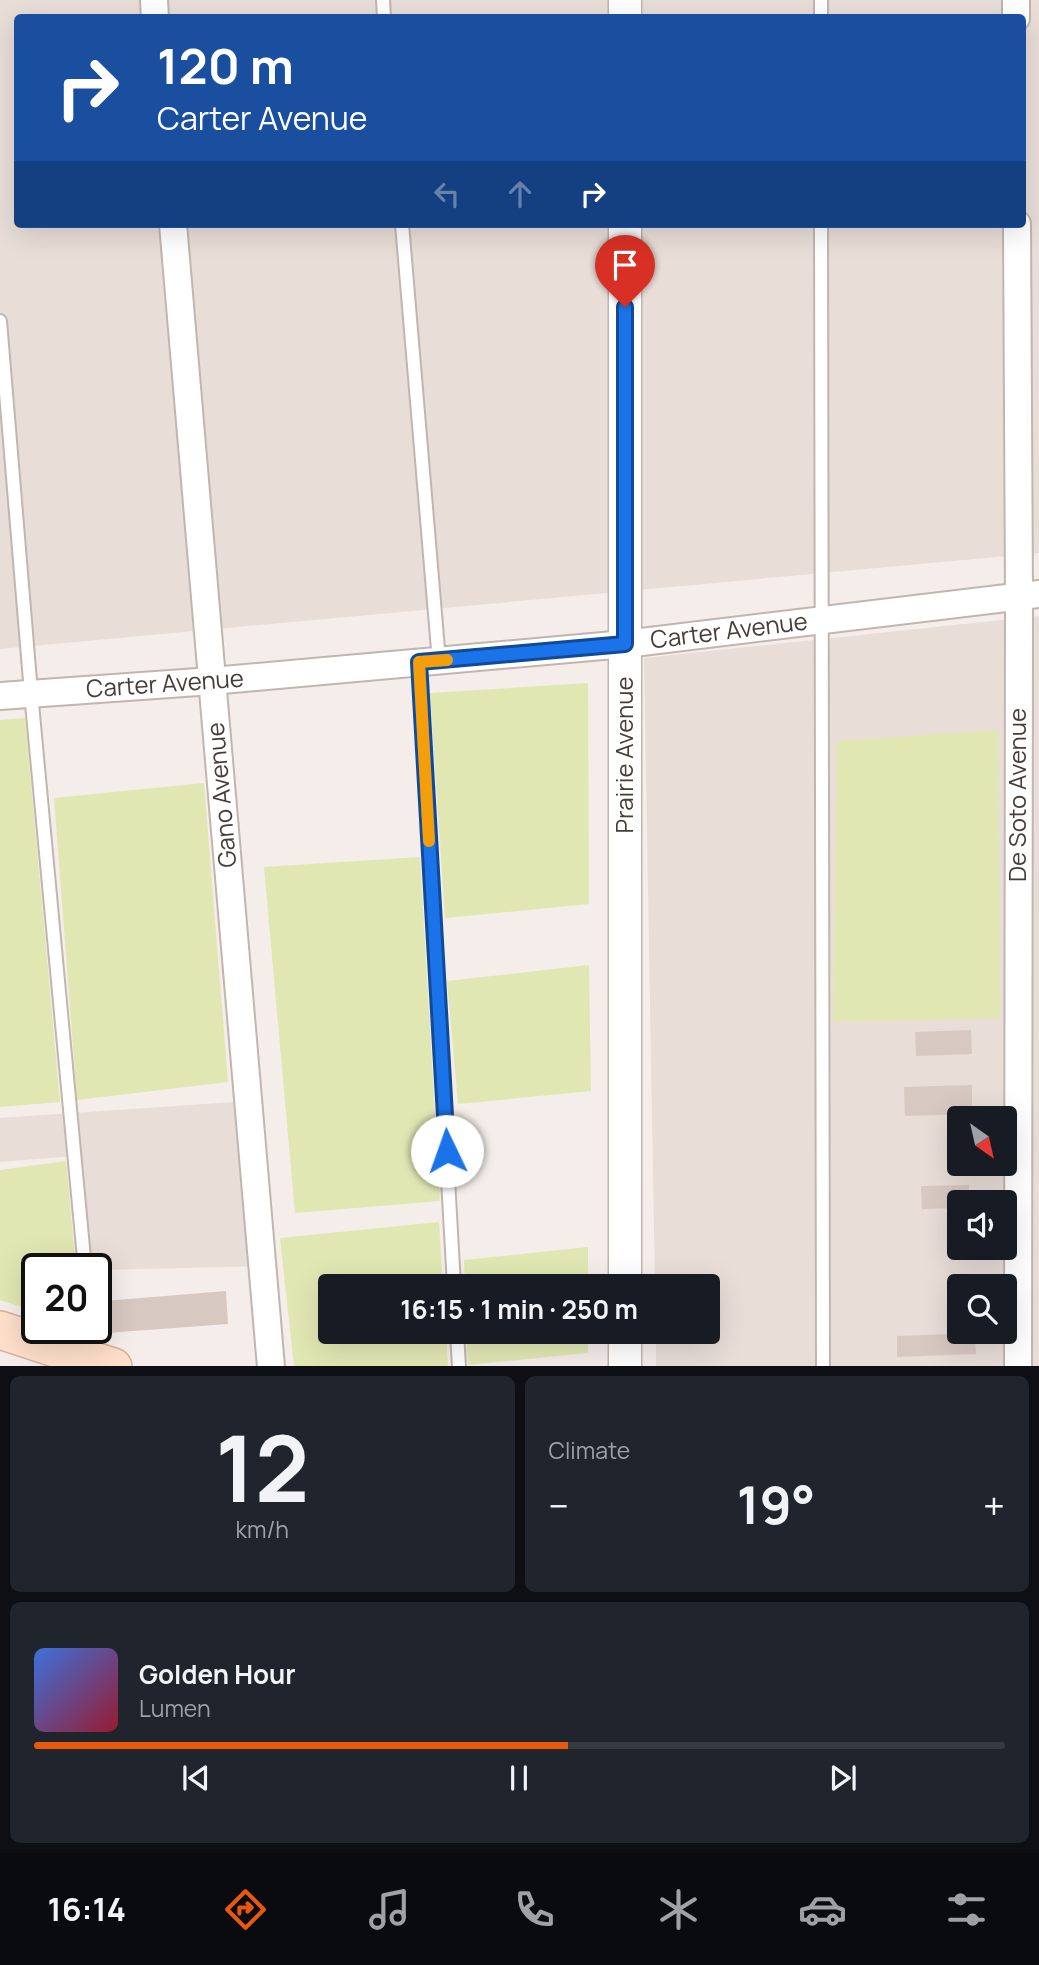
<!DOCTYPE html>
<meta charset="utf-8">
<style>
:root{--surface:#171b24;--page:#20242c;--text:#f1f3f6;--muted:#9ea1a6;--line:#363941;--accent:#ea580c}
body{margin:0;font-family:Manrope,sans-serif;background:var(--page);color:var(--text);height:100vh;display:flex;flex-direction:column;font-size:26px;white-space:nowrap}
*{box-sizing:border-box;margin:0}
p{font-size:23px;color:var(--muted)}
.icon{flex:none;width:38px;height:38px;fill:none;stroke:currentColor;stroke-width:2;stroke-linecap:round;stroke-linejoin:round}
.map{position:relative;height:1366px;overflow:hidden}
.details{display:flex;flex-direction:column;gap:10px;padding:10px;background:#0d0f14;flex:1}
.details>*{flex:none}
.top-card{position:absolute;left:14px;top:14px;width:1012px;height:214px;border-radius:7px;box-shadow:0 7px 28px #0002;background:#1a4fa0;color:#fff;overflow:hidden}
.needle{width:46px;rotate:146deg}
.buttons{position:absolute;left:947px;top:1106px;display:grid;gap:14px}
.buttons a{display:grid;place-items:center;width:70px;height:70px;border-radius:7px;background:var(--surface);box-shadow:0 7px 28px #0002;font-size:35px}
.speed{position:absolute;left:21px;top:1253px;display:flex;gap:14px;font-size:35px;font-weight:700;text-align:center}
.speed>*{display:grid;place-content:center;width:91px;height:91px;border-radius:50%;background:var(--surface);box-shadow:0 7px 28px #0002;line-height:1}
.speed .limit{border:4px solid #111;border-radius:10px;background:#fff;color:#111}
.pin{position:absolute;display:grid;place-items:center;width:60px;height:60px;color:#fff;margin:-72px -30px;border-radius:50% 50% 50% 0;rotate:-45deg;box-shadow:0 0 7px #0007}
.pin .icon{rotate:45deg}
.me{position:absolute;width:77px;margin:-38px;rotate:357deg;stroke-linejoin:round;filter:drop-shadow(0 0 5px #0008)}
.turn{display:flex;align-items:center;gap:24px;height:147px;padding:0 28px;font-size:32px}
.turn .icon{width:91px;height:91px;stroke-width:2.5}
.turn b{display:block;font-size:49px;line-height:60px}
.lanes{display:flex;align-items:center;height:66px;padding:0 28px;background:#0003;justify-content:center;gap:35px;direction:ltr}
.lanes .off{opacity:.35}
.big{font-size:52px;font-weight:700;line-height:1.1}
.details .widget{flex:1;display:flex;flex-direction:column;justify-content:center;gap:10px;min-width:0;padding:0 24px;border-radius:10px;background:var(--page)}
.details .dial{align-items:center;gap:0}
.dial b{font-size:91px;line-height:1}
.song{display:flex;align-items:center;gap:21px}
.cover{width:84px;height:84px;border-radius:10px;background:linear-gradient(135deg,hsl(220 70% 55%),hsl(350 70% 35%))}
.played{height:7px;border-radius:4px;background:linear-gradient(90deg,var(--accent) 55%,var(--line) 55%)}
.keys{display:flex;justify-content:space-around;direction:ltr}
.heat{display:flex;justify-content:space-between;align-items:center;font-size:38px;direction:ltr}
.details .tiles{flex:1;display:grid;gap:10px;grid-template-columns:1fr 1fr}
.widget:last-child{grid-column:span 2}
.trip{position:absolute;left:318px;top:1274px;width:402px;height:70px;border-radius:7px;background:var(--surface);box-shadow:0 7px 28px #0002;font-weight:700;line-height:70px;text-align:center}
.menu{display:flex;height:112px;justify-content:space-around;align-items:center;background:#090b0e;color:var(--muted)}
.menu .icon{width:49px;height:49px}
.menu .selected{color:var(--accent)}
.menu b{font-size:32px;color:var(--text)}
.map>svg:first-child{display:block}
.residential{fill:#e8ddd7;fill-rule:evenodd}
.green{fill:#e1e7b3}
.building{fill:#d8c8c2}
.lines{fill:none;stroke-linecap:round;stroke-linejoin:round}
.service-casing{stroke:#c2b5af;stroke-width:16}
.minor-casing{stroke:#c2b5af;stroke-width:30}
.tertiary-casing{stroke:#c2b5af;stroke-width:35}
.secondary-casing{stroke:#d5b29d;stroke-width:40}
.service{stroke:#fff;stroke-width:12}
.minor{stroke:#fff;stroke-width:26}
.tertiary{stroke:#fff;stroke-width:32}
.secondary{stroke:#fddfca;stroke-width:37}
.route-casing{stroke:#114b97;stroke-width:18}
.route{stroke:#1a73e8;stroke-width:12}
.slow{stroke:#f59e0b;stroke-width:12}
.labels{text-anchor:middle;stroke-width:5;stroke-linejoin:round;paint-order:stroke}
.street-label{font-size:24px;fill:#473c38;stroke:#fff}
</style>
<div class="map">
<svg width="1039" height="1367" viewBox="0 0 1039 1367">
<rect width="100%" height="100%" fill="#f4ede9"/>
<g class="residential">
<path d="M0 0H1039V553L0 649ZM18 18H1022V224H18Z"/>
<path d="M1039 616V1366H656V1332H709V1286H655L644 658ZM959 1118H1004V1164H959ZM959 1202H1004V1248H959ZM959 1286H1004V1332H959Z"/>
<polygon points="249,1101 263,1266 96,1270 85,1269 74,1156 0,1162 0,1118"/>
</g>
<g class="green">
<polygon points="588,683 589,904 445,918 430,693"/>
<polygon points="25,718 60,1102 0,1107 0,720"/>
<polygon points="998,730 1000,1018 833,1022 837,741"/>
<polygon points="204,783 228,1082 77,1100 54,798"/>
<polygon points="420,857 440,1201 295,1213 264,867"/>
<polygon points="589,965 591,1091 458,1104 447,981"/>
<polygon points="66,1161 76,1269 37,1269 37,1312 0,1300 0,1170"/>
<polygon points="439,1222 443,1286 331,1286 331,1332 446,1332 448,1366 294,1366 280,1238"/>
<polygon points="588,1247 588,1286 465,1286 464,1260"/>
<polygon points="466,1332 588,1332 588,1353 468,1365"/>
</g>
<g class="building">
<polygon points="971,1030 972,1054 916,1056 915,1032"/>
<polygon points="972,1085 972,1114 905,1116 904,1087"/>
<polygon points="969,1185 969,1202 959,1202 959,1208 922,1209 921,1186"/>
<polygon points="226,1291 228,1324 107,1333 104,1301"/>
<polygon points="975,1333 976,1354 897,1357 897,1336"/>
</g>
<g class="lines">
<g class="service-casing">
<g id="service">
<polyline points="383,0 384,18"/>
<polyline points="821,0 821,18"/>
<polyline points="402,224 439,661"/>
<polyline points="821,224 823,1367"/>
<polyline points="0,321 31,693 85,1269"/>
<polyline points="419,662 454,1286"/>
<polyline points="90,1328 93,1356"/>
<polyline points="457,1332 459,1367"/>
</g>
</g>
<g class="minor-casing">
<g id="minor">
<polyline points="154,0 155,18"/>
<polyline points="1016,0 1016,18"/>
<polyline points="173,224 271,1367"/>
<polyline points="1017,224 1019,597 1018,1367"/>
<polyline points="0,696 212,681 625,644 1039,594"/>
</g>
</g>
<g class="tertiary-casing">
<g id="tertiary">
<polyline points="625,0 625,18"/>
<polyline points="625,1286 625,224"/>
<polyline points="625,1332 625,1367"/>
</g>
</g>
<g class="secondary-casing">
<polyline id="secondary" points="0,1330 113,1367"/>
</g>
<use href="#service" class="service"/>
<use href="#minor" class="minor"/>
<use href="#tertiary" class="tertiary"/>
<use href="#secondary" class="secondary"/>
</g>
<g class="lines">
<g class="route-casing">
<polyline id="route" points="447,1151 419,662 625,644 625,307"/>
</g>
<use href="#route" class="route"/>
<polyline class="slow" points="429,841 419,662 447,660"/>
</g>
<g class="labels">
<g class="street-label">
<text transform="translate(729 631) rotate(-7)" y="8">Carter Avenue</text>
<text transform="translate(165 684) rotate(-4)" y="8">Carter Avenue</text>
<text transform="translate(625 755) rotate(-90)" y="8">Prairie Avenue</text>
<text transform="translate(222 795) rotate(-95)" y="8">Gano Avenue</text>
<text transform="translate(1018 795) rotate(-90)" y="8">De Soto Avenue</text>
</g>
</g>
</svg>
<div class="buttons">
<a><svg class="needle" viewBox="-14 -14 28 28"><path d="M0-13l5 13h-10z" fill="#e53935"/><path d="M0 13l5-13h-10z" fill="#9ea1a6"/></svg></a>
<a><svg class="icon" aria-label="sound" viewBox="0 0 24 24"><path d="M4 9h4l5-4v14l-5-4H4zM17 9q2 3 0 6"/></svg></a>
<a><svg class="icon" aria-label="search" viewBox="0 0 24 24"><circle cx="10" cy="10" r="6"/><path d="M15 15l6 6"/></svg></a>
</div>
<div class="speed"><div class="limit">20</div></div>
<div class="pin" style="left:625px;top:307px;background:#d93025"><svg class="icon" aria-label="arrive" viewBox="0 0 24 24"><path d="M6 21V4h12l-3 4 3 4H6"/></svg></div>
<svg class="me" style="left:447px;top:1151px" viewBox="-20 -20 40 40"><circle r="19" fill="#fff"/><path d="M0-13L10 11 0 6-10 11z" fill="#1a73e8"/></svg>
<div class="trip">16:15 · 1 min · 250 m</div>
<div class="top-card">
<div class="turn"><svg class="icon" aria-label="right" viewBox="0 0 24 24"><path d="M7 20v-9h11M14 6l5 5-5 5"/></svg><div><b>120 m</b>Carter Avenue</div></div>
<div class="lanes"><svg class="icon off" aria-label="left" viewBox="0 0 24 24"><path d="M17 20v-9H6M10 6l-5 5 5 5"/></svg><svg class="icon off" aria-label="ahead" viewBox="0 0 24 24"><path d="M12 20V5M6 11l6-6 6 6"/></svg><svg class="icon" aria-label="right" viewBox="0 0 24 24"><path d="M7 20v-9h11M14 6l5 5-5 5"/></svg></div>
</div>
</div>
<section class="details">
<div class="tiles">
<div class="widget dial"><b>12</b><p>km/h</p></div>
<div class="widget"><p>Climate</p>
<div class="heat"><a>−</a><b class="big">19°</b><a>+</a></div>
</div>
<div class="widget">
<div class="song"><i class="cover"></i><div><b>Golden Hour</b><p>Lumen</p></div></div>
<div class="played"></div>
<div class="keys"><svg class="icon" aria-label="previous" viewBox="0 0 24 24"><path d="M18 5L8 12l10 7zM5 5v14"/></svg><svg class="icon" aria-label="pause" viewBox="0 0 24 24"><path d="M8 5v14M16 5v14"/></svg><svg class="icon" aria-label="next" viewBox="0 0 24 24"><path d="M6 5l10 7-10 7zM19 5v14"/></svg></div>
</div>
</div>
</section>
<nav class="menu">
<b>16:14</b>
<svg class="icon selected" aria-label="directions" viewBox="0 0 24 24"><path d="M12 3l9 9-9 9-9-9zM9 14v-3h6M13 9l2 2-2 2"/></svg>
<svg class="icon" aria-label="music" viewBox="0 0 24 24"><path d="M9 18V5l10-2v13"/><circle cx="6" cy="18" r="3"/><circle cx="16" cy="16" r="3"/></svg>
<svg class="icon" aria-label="phone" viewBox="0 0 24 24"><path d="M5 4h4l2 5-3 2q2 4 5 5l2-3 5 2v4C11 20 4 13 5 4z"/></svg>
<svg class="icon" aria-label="climate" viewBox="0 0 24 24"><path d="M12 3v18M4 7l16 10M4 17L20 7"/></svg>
<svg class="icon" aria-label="car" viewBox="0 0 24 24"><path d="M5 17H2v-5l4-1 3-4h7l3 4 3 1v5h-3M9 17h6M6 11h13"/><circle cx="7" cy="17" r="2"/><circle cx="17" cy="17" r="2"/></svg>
<svg class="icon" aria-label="filters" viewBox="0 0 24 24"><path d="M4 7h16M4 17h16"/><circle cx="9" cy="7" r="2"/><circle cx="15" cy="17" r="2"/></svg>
</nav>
